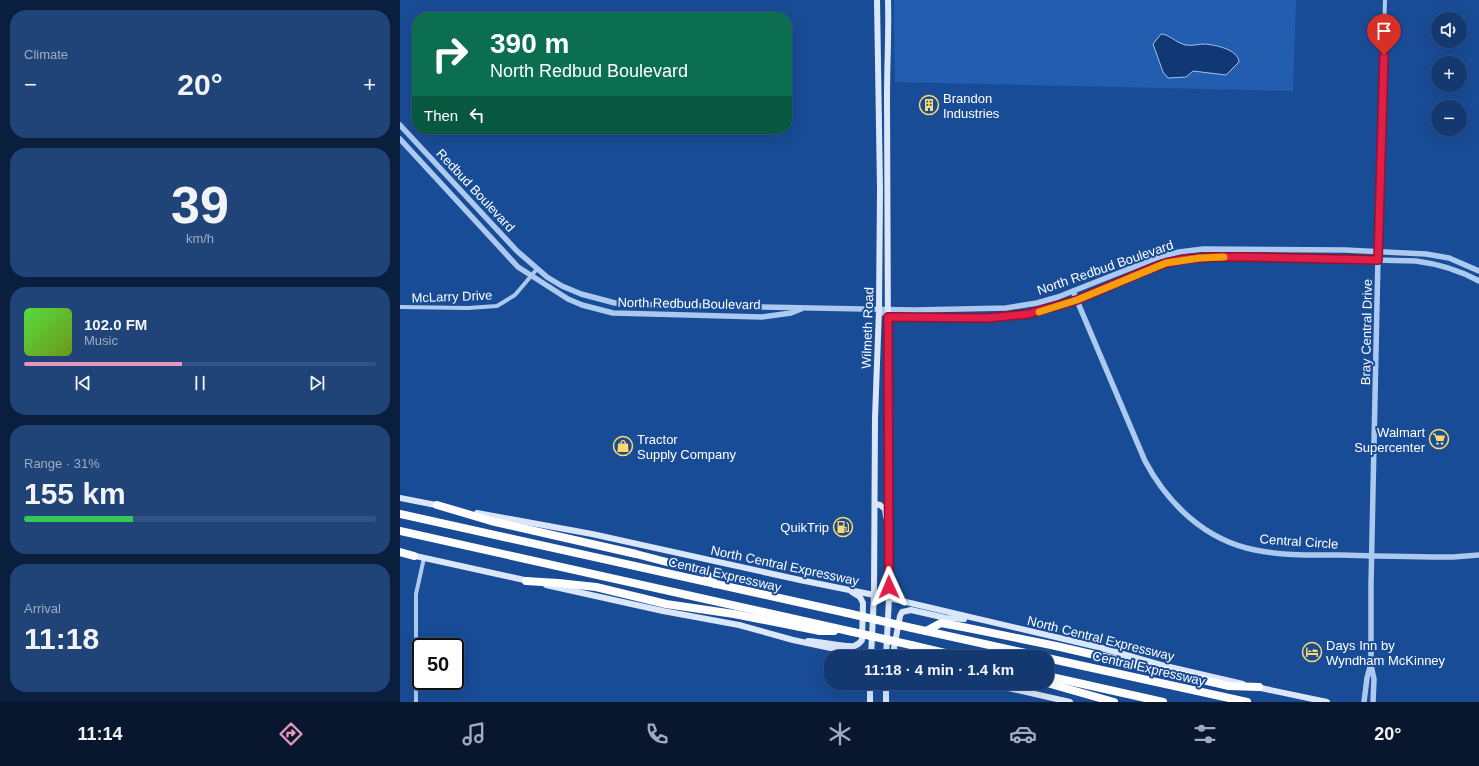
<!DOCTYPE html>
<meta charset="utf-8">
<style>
:root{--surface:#133970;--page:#204478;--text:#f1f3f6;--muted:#9dacc3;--line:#325383;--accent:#e797bd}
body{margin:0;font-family:Helvetica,sans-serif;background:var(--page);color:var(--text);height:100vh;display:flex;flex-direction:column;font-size:15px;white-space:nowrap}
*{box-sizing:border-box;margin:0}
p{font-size:13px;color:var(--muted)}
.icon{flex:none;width:22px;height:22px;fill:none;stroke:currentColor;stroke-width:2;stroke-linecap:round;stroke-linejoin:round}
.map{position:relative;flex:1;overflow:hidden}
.panel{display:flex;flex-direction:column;gap:10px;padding:10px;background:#0a1f3e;width:400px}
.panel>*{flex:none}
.top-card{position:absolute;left:12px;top:12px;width:380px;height:122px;border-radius:16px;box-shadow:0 4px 16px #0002,0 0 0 1px var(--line);background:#0b6e4f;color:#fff;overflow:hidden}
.buttons{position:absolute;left:1031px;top:12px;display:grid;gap:8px}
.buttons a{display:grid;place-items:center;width:36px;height:36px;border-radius:50%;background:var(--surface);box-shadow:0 4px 16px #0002,0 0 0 1px var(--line);font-size:20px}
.speed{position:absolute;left:12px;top:638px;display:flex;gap:8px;font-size:20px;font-weight:700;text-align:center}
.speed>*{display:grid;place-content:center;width:52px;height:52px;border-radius:50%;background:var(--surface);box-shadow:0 4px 16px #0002,0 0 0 1px var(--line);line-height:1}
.speed .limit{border:2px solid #111;border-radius:6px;background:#fff;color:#111}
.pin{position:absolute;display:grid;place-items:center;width:34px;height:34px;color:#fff;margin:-41px -17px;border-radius:50% 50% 50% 0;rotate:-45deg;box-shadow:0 0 4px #0007}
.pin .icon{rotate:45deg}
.me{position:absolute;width:44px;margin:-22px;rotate:359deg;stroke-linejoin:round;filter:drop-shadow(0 0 3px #0008)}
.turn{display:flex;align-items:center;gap:14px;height:84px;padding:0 12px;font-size:18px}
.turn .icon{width:52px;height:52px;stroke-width:2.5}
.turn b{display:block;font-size:28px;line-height:34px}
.then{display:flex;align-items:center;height:38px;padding:0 12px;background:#0003;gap:8px;font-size:15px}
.big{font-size:30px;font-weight:600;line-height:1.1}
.panel .tile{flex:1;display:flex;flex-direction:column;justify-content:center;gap:6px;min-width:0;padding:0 14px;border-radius:16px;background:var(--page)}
.panel .dial{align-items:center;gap:0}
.dial b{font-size:52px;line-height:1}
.song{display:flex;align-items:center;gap:12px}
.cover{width:48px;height:48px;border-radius:6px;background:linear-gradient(135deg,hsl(110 70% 55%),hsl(80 70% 35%))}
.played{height:4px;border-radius:2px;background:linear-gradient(90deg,var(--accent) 45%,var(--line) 45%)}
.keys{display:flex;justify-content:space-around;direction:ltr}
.heat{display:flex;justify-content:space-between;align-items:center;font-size:22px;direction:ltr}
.charge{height:6px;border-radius:3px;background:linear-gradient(90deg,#34c759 31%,var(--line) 0)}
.trip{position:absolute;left:424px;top:650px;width:230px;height:40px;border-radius:16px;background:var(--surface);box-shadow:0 4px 16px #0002,0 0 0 1px var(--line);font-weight:600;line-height:40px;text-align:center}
.tabs{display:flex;height:64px;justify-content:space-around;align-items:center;background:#08172d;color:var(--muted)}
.tabs .icon{width:28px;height:28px}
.tabs .current{color:var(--accent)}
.tabs b{font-size:18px;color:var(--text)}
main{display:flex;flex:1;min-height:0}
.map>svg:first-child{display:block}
.green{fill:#225daf}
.water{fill:#113874;stroke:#9fc3f3}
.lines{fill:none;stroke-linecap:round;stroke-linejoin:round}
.minor{stroke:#acc9f0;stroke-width:4}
.tertiary{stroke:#acc9f0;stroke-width:5.5}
.secondary{stroke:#dae7fb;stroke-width:6}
.motorway{stroke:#fff;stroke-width:8}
.motorway-bridge{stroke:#fff;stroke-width:8}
.route-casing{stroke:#92132f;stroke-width:10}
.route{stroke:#e11d48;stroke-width:7}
.slow{stroke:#f59e0b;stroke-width:7}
.labels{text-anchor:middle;stroke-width:4;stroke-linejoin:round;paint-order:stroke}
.poi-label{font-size:13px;fill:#fff;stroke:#194c96;text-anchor:start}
.street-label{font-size:13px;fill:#fff;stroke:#194c96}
</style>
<main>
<section class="panel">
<div class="tile"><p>Climate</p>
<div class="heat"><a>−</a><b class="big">20°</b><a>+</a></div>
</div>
<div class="tile dial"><b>39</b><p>km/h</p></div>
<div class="tile">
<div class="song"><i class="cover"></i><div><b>102.0 FM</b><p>Music</p></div></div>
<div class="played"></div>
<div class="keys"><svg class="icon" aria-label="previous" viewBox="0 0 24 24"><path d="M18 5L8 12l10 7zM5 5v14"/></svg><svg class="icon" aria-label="pause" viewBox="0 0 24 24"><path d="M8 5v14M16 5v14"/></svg><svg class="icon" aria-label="next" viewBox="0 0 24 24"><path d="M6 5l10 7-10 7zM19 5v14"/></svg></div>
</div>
<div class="tile"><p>Range · 31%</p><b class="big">155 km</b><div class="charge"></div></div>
<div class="tile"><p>Arrival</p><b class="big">11:18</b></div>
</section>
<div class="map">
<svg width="1079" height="702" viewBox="0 0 1079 702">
<rect width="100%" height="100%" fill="#194c96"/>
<polygon class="green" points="494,0 896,0 893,91 495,82"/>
<path class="water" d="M761 34C769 34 776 43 786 45 793 46 799 44 805 44 815 45 838 49 839 62L826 75 793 71 786 77 768 78 763 72 753 44Z"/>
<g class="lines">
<g class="minor">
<polyline points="978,251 985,0"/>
<polyline points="0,307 68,308 97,306 115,295 137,269"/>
<polyline points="16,702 16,594 24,558"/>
</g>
<g class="tertiary">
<polyline points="0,125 117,251 147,277 162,286 181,294 215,303 259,305 514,310 606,308 637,303 658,297 759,257 779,252 803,249 945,250 1026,254 1049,258 1079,271"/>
<polyline points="0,139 118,267 168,299 182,305 213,313 362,317 391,313 401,309"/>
<path d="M673 291 745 461C768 504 805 540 855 550 883 556 912 555 940 555 978 556 1016 557 1053 557L1079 555"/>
<path d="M479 309 488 317 587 318 628 314 677 300 758 265 785 259 812 257H848L1016 261C1039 264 1059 270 1079 281"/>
<polyline points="964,702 967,678 970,667"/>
<polyline points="973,702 974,679 971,665 971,584 978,257"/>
</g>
<g class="secondary">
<polyline points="0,498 41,506"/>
<polyline points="475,504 480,505 485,509 486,517"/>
<polyline points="77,513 192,534 400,580 489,598 698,647 761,665 843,684"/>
<polyline points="11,555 129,581"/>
<polyline points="146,585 263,611 339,625 393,640 473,657"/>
<path d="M408 641C418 641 448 648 454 646 458 645 460 643 462 640L463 603 460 597 452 592"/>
<polyline points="471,657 474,595 475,418 479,309 480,189 477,0"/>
<path d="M486 657 489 598C487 431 489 264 487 97 487 64 489 32 488 0"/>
<polyline points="497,657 494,648 500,616 502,612 511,610 546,618 564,619"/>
<polyline points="586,683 670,702"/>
<polyline points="856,687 927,702"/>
<polyline points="470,702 470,683"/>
<polyline points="486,702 486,683"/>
</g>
<g class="motorway">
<polyline points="37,505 91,521 236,554 305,572 315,584"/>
<polyline points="0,514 447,613"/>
<polyline points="0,531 453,632"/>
<polyline points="0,552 14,556"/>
<polyline points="126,581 158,583 196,587 266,604 334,614 420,631 434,631"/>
<polyline points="512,628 644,657"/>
<polyline points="526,631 541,623 563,627 656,646 829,686 859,687"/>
<polyline points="511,645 562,657"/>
<polyline points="647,658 847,702"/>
<polyline points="647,676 763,702"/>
<polyline points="647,683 714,702"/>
</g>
<g class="motorway-bridge">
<polyline points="447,613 512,628"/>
<polyline points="453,632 511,645"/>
</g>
</g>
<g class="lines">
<g class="route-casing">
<polyline id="route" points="489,587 488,317 587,318 628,314 677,300 752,268 766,263 785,259 812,257 848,257 978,260 984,55"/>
</g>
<use href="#route" class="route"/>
<polyline class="slow" points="639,312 677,300 766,263 800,258 824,257"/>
</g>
<defs>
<g id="building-ring" transform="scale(1)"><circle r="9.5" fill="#194c96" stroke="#ffd96b" stroke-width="1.5"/><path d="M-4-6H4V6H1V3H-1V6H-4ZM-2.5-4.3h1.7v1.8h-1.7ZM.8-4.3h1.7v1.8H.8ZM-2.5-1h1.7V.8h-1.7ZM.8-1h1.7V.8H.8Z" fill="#ffd96b"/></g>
<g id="supermarket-ring" transform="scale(1)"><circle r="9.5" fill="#194c96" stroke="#ffd96b" stroke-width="1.5"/><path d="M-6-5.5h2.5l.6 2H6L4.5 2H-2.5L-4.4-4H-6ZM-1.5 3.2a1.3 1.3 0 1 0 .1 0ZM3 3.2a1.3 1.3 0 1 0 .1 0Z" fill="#ffd96b"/></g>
<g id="shop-ring" transform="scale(1)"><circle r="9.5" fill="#194c96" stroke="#ffd96b" stroke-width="1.5"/><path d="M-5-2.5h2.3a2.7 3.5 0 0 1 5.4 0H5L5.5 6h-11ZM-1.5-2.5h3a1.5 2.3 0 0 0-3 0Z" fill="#ffd96b"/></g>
<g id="fuel-ring" transform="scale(1)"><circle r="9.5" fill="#194c96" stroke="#ffd96b" stroke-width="1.5"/><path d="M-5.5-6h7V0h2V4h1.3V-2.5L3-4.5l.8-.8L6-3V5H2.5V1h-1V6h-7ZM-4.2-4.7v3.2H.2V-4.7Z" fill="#ffd96b"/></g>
<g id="hotel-ring" transform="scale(1)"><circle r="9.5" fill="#194c96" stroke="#ffd96b" stroke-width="1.5"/><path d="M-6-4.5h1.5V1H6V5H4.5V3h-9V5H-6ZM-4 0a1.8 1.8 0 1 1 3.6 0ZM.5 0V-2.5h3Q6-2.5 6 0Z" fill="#ffd96b"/></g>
</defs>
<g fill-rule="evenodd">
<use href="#building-ring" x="529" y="105"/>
<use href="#supermarket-ring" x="1039" y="439"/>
<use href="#shop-ring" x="223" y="446"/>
<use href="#fuel-ring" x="443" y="527"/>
<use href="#hotel-ring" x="912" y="652"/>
</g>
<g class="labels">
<g class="poi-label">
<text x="543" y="103">Brandon<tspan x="543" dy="15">Industries</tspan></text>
<text x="1025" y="437" text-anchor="end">Walmart<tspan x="1025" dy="15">Supercenter</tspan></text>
<text x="237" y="444">Tractor<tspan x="237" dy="15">Supply Company</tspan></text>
<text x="429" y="532" text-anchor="end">QuikTrip</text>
<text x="926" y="650">Days Inn by<tspan x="926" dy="15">Wyndham McKinney</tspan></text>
</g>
<g class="street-label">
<text transform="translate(76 190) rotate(47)" y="5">Redbud Boulevard</text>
<text transform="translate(705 267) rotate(-19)" y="5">North Redbud Boulevard</text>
<text transform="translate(52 296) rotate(-2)" y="5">McLarry Drive</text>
<text transform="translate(289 303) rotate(1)" y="5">North Redbud Boulevard</text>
<text transform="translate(467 328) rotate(-88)" y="5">Wilmeth Road</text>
<text transform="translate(966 332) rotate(-89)" y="5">Bray Central Drive</text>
<text transform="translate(899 541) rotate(4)" y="5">Central Circle</text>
<text transform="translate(385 565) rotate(12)" y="5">North Central Expressway</text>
<text transform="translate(325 574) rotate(13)" y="5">Central Expressway</text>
<text transform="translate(701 638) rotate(14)" y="5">North Central Expressway</text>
<text transform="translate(749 668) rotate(13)" y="5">Central Expressway</text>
</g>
</g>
</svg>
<div class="buttons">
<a><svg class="icon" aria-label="sound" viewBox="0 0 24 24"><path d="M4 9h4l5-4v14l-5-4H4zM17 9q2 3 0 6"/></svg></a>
<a>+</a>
<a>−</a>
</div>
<div class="speed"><div class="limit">50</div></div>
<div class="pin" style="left:984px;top:55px;background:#d93025"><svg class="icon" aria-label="arrive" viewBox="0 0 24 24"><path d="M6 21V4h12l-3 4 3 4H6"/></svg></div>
<svg class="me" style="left:489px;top:587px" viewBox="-20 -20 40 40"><path d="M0-17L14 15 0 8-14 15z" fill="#e11d48" stroke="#fff" stroke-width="4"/></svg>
<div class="trip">11:18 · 4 min · 1.4 km</div>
<div class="top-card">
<div class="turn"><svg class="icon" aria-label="right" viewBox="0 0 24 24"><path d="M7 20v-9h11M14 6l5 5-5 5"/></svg><div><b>390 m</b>North Redbud Boulevard</div></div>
<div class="then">Then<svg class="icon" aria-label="left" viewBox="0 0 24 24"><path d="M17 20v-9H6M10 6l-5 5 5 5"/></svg></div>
</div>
</div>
</main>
<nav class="tabs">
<b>11:14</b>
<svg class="icon current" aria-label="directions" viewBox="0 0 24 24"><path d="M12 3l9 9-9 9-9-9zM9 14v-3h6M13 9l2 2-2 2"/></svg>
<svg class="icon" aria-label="music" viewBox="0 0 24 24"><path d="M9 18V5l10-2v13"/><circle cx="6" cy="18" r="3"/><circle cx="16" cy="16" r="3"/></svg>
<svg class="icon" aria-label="phone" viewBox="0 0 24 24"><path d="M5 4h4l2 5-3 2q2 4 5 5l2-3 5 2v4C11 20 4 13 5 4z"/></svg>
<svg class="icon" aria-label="climate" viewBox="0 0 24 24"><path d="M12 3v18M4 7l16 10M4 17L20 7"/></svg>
<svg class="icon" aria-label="car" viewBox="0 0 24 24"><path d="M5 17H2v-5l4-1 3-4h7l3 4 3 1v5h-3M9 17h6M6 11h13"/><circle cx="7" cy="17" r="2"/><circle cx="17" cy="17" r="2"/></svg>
<svg class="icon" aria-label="filters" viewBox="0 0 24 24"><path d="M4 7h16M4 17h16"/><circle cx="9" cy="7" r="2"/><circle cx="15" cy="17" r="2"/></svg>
<b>20°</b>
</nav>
